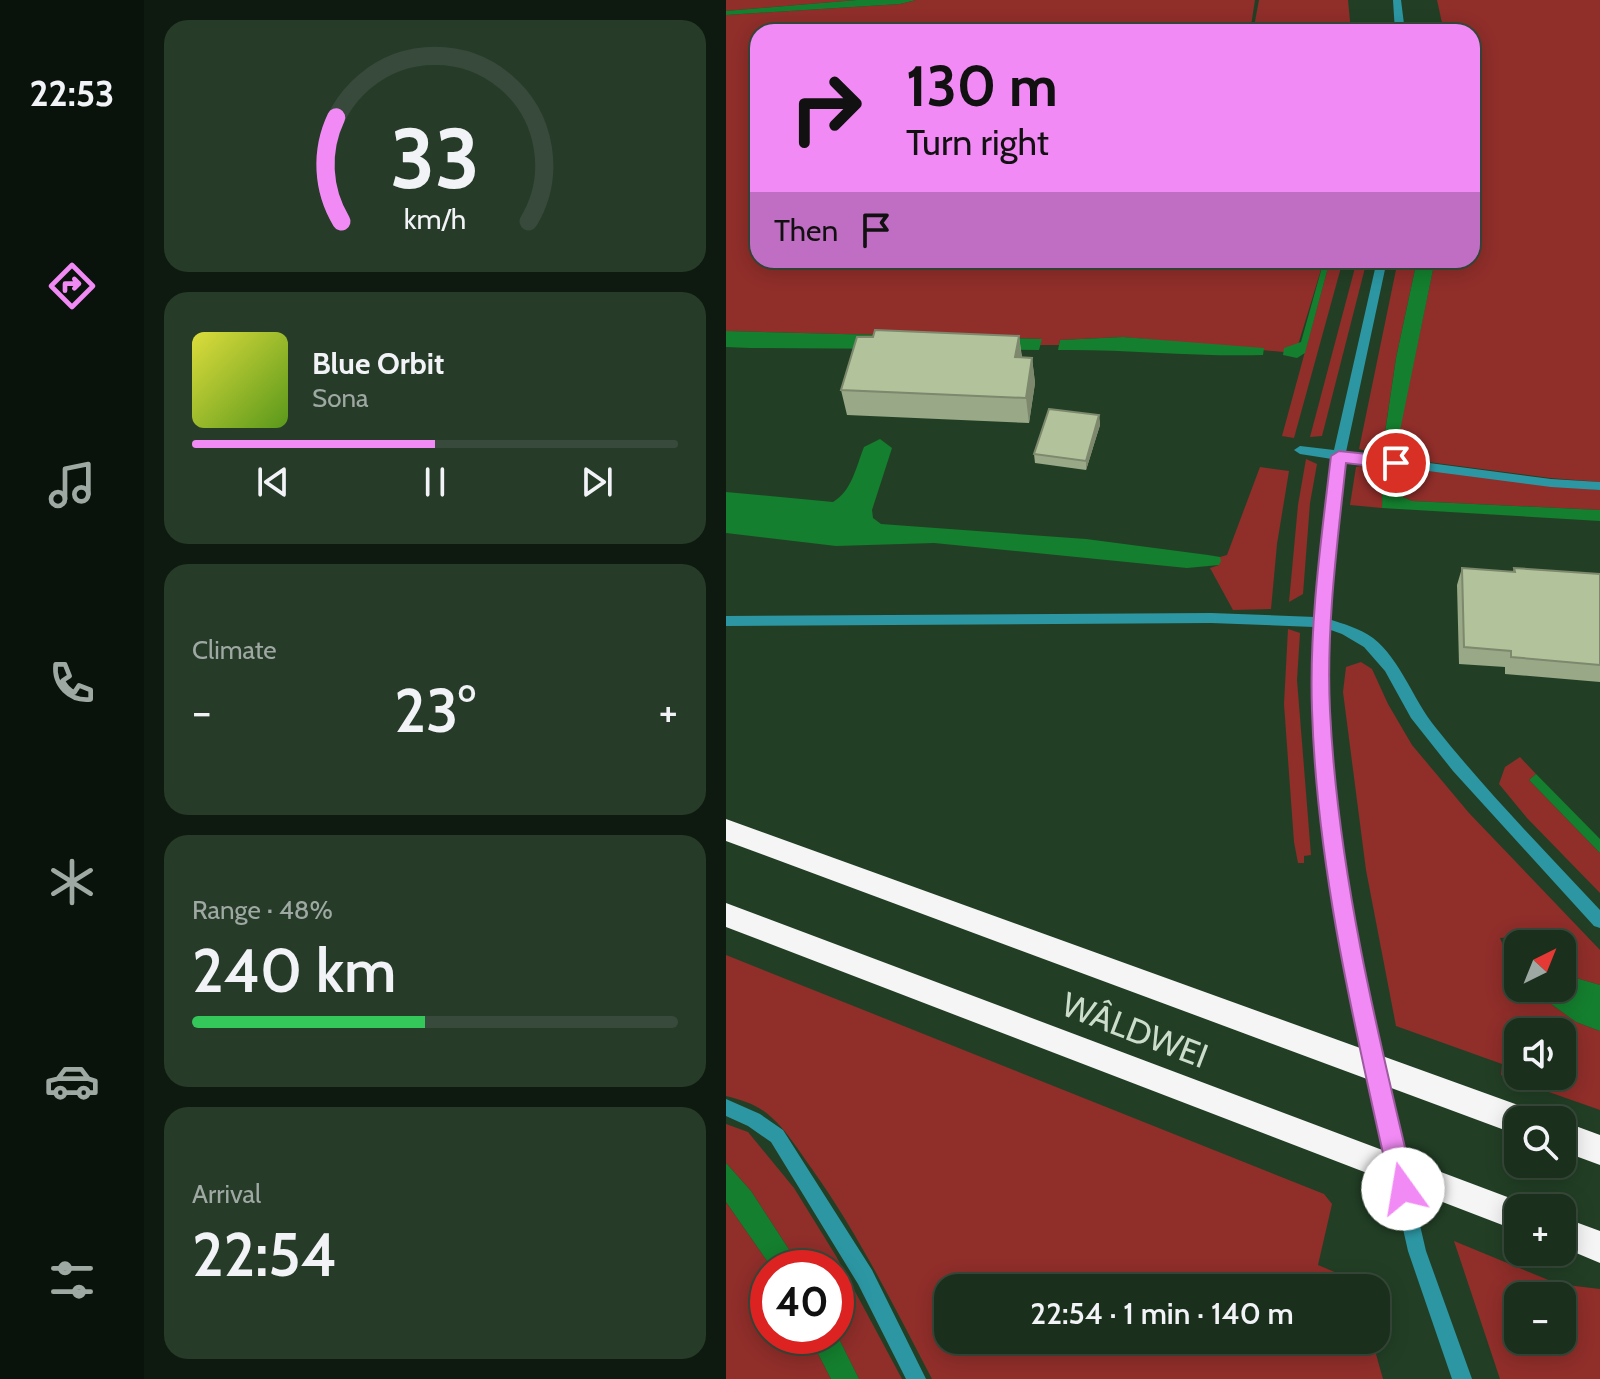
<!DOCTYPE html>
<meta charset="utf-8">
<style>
:root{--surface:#1a2f1c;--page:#273b29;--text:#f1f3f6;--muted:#9fa9a3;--line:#384a3b;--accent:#f18af4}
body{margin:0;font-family:Cabin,sans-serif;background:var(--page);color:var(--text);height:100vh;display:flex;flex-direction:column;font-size:30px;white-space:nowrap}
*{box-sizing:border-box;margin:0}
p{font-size:26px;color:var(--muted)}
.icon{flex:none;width:44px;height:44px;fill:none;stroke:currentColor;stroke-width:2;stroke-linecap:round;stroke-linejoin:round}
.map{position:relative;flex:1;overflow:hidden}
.drawer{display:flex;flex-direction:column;gap:20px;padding:20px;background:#0e1a0f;width:582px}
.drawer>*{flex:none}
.hud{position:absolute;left:24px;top:24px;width:730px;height:244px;border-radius:24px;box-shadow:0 4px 20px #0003,0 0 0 2px var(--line);background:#f18af4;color:#111;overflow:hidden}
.needle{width:52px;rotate:43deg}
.fabs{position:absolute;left:778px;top:930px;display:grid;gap:16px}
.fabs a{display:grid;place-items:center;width:72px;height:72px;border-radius:16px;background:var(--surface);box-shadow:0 4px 20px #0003,0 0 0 2px var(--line);font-size:40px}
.speed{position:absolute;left:24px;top:1250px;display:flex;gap:16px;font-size:40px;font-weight:700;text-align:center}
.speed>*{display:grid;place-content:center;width:104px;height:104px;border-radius:50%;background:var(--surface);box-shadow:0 4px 20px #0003,0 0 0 2px var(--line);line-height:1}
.speed .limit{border:12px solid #d22;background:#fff;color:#111}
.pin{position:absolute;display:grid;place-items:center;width:68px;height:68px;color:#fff;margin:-34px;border:4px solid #fff;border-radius:50%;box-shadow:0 2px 8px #0007}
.me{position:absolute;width:88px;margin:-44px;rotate:347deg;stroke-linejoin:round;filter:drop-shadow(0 0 6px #0008)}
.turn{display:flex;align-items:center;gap:28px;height:168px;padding:0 24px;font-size:36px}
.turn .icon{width:104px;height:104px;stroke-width:2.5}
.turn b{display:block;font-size:56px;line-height:68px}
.then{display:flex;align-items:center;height:76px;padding:0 24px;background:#0003;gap:16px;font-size:30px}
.big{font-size:60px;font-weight:600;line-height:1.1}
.drawer .widget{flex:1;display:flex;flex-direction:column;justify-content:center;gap:12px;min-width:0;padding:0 28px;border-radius:24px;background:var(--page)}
.drawer .dial{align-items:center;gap:0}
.dial svg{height:208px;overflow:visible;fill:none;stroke:var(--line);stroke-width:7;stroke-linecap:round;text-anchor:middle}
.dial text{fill:var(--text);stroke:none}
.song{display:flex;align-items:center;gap:24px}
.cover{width:96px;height:96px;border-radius:12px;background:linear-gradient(135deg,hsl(60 70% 55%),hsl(90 70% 35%))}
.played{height:8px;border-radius:4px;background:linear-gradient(90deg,var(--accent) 50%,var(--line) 50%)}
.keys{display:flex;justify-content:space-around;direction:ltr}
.heat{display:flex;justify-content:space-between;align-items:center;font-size:44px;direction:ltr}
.charge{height:12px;border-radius:6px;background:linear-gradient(90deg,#34c759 48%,var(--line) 0)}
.trip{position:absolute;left:208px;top:1274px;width:456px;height:80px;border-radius:24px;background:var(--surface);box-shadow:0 4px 20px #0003,0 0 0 2px var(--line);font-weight:600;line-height:80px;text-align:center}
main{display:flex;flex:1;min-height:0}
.dock{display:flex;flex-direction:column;width:144px;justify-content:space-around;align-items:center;background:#0a130b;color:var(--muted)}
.dock .icon{width:56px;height:56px}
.dock .current{color:var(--accent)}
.dock b{font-size:36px;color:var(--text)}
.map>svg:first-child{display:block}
.green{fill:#902e2a;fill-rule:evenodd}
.water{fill:#147f2e}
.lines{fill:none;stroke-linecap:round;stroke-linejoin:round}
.minor{fill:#2c97a3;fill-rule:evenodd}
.highway{fill:#f5f5f5;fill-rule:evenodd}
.wall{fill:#99a886}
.shaded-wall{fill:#7d886d}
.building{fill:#b2c39c;stroke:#7d886d;stroke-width:2}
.route{fill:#f18af4;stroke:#9d5a9f;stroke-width:2}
.labels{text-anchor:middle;stroke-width:8;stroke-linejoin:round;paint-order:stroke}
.near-street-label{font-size:34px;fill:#cdc;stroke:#223f25}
</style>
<main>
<nav class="dock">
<b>22:53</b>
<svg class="icon current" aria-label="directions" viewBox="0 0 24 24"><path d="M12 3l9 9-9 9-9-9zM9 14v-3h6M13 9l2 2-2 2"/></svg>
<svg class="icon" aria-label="music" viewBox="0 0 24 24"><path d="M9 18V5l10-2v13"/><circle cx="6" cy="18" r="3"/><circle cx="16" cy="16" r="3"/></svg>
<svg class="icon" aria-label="phone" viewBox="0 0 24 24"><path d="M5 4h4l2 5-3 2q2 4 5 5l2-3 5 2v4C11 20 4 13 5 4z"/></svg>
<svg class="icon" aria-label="climate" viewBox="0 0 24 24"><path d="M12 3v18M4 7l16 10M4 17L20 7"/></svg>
<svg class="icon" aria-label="car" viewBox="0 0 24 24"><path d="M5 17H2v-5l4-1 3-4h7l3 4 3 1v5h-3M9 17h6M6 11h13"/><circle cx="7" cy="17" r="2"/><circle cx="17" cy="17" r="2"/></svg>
<svg class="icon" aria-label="filters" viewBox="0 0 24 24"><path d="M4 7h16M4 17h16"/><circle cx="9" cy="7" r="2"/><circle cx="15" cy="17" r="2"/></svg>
</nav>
<section class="drawer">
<div class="widget dial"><svg viewBox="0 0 100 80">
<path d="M14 69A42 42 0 1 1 86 69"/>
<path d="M14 69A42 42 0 0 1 12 29" stroke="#f18af4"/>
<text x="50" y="56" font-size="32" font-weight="700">33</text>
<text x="50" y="72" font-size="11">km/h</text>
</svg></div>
<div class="widget">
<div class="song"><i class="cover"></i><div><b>Blue Orbit</b><p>Sona</p></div></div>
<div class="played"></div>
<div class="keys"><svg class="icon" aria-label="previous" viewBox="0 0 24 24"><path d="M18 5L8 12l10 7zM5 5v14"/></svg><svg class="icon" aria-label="pause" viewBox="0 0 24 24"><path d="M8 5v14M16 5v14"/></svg><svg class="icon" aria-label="next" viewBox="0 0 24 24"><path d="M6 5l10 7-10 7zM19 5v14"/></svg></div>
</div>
<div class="widget"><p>Climate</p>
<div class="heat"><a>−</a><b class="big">23°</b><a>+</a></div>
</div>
<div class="widget"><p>Range · 48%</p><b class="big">240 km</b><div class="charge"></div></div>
<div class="widget"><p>Arrival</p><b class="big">22:54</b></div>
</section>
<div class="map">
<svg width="874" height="1379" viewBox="0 0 874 1379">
<rect width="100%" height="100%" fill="#223f25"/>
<g class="green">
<polygon points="0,0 131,0 0,11"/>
<polygon points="190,0 529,0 524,32 32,32 32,260 598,260 572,345 559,348 558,352 397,337 334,340 333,345 314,345 315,339 0,331 0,15 174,4"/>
<polygon points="533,0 622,0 625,32 527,32"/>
<polygon points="711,0 874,0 874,482 824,478 656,456 633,449 672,260 691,260 670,358 656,452 668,455 709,260 746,260 746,32 718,32"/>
<polygon points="604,260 617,260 568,438 556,436"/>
<polygon points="631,260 641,260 596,436 584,437"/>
<polygon points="580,459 591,464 584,503 577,594 563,602 572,505"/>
<polygon points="645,464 874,490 874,510 686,501 668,493 669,471 658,469 656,508 624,505 630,467"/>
<polygon points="534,467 563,471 551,544 545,609 507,610 484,568 493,565 494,557 501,555"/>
<polygon points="562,629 574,633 571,680 585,855 578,856 578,863 572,863 568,842 558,704"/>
<path d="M635 662 646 669 662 704 686 745 743 813 874 950V985L836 974V944H803L797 936 774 938C780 954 792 971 792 988H803L850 1022 874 1031V1110L775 1075 776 1064 670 1026 640 870 617 692 620 667ZM792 1032H836V1076H792Z"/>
<polygon points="794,757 810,774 803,780 874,853 874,893 801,818 773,784 779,767"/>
<path d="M0 955 598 1194 606 1204 592 1265 630 1281 632 1288H222V1340H646L657 1379H206C169 1308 133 1235 86 1169 73 1151 61 1131 44 1116 32 1105 16 1100 0 1096Z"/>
<polygon points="0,1124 22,1132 68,1188 110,1256 176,1379 133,1379 110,1333 110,1268 75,1268 25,1191 0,1163"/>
<polygon points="0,1202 46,1268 42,1268 42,1336 83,1336 105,1379 0,1379"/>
<path d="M728 1241 832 1284 874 1289V1379H774ZM792 1296H836V1340H792Z"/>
</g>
<g class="water">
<polygon points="131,0 190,0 174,4 0,15 0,11"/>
<polygon points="598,260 604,260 579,353 571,358 557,355 558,348 575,342"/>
<polygon points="691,260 709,260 669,455 656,453 670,358"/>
<polygon points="0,331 316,339 313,350 24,348 0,347"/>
<path d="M397 337 538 348 537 355C469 357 400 349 332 350L334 340Z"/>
<path d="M154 439 166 448 146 510 147 518 155 524 360 539 482 555 494 557 495 561 493 565 461 568 208 543 110 546 0 533V492L107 502C126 491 130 467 138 447Z"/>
<polygon points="657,469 669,470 668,493 686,501 874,510 874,521 656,508"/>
<polygon points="810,774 874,839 874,853 803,780"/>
<polygon points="836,974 874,985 874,1031 850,1022 803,988 836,988"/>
<polygon points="0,1163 25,1191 75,1268 46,1268 0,1202"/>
<polygon points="110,1333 133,1379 105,1379 83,1336 110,1336"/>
</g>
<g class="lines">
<g class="minor">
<polygon points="667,0 675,0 679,32 669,32"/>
<path d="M651 260H661L620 452 825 479 874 482V490L825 487 618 460 609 521 602 619C618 624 633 628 647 638 675 660 687 700 710 728 761 792 818 850 874 910V928L868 926 727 771 685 718 659 671 638 647 616 634 602 629V710L610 819 642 1002 700 1251 746 1379H726L682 1251 626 1002 596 819 588 710V627L485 623 0 626V616L485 613 589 617 597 521 606 459 574 454 568 450 574 446 608 450Z"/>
<polygon points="0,1099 34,1114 57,1130 146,1270 200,1379 180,1379 132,1284 45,1142 22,1126 0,1116"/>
</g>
<g class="highway">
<polygon points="0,819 792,1105 802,1110 807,1120 792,1120 792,1135 0,841"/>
<polygon points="0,903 792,1201 804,1208 792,1208 792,1231 0,927"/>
<polygon points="836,1121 874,1135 874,1165 836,1151"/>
<polygon points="836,1217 874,1231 874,1263 836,1247"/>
</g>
</g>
<g class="wall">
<polygon points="293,336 296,357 306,358 309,383 303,423 121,415 115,390 147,337"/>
<polygon points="373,415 374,425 360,470 309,463 308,454"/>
<polygon points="736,568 787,572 788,568 874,574 874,682 779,674 779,667 733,664 731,585"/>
</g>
<g class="shaded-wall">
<polygon points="293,336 296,361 289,357"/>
<polygon points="306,358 309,383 303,423 300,398"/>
<polygon points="373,415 374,425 360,470 360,461"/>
</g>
<g class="building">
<polygon points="149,330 293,336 289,357 306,358 300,398 115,390 131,337 147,337"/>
<polygon points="323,409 373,415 360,461 308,454"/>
<polygon points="736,568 789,572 788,568 874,574 874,665 785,657 785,651 738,647"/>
</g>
<path class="route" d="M613 451 670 457 678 463 670 469 620 463C611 545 600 628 604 711 612 873 651 1032 689 1189L685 1197 677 1201 669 1197 665 1189C630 1032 591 872 586 710 583 625 595 541 605 456Z"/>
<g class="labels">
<g class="near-street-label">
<text transform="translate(409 1030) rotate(21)" y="12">WÂLDWEI</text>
</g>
</g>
</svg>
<div class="fabs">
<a><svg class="needle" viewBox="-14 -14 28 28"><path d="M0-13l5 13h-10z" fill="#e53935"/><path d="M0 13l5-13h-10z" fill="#9fa9a3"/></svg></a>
<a><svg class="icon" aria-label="sound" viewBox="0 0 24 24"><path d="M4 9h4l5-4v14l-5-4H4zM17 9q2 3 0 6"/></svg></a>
<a><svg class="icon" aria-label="search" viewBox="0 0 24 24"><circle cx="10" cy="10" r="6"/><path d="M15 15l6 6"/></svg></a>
<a>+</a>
<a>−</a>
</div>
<div class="speed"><div class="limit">40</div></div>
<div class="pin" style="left:670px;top:463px;background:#d93025"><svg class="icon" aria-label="arrive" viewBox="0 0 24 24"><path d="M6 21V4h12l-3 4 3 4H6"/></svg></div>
<svg class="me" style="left:677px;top:1189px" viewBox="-20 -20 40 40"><circle r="19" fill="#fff"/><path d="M0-13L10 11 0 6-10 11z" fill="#f18af4"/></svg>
<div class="trip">22:54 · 1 min · 140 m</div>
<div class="hud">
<div class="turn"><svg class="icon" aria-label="right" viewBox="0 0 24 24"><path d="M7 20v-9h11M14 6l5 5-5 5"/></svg><div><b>130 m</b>Turn right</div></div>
<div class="then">Then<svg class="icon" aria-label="arrive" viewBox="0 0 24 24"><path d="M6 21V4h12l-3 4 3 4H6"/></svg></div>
</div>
</div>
</main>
